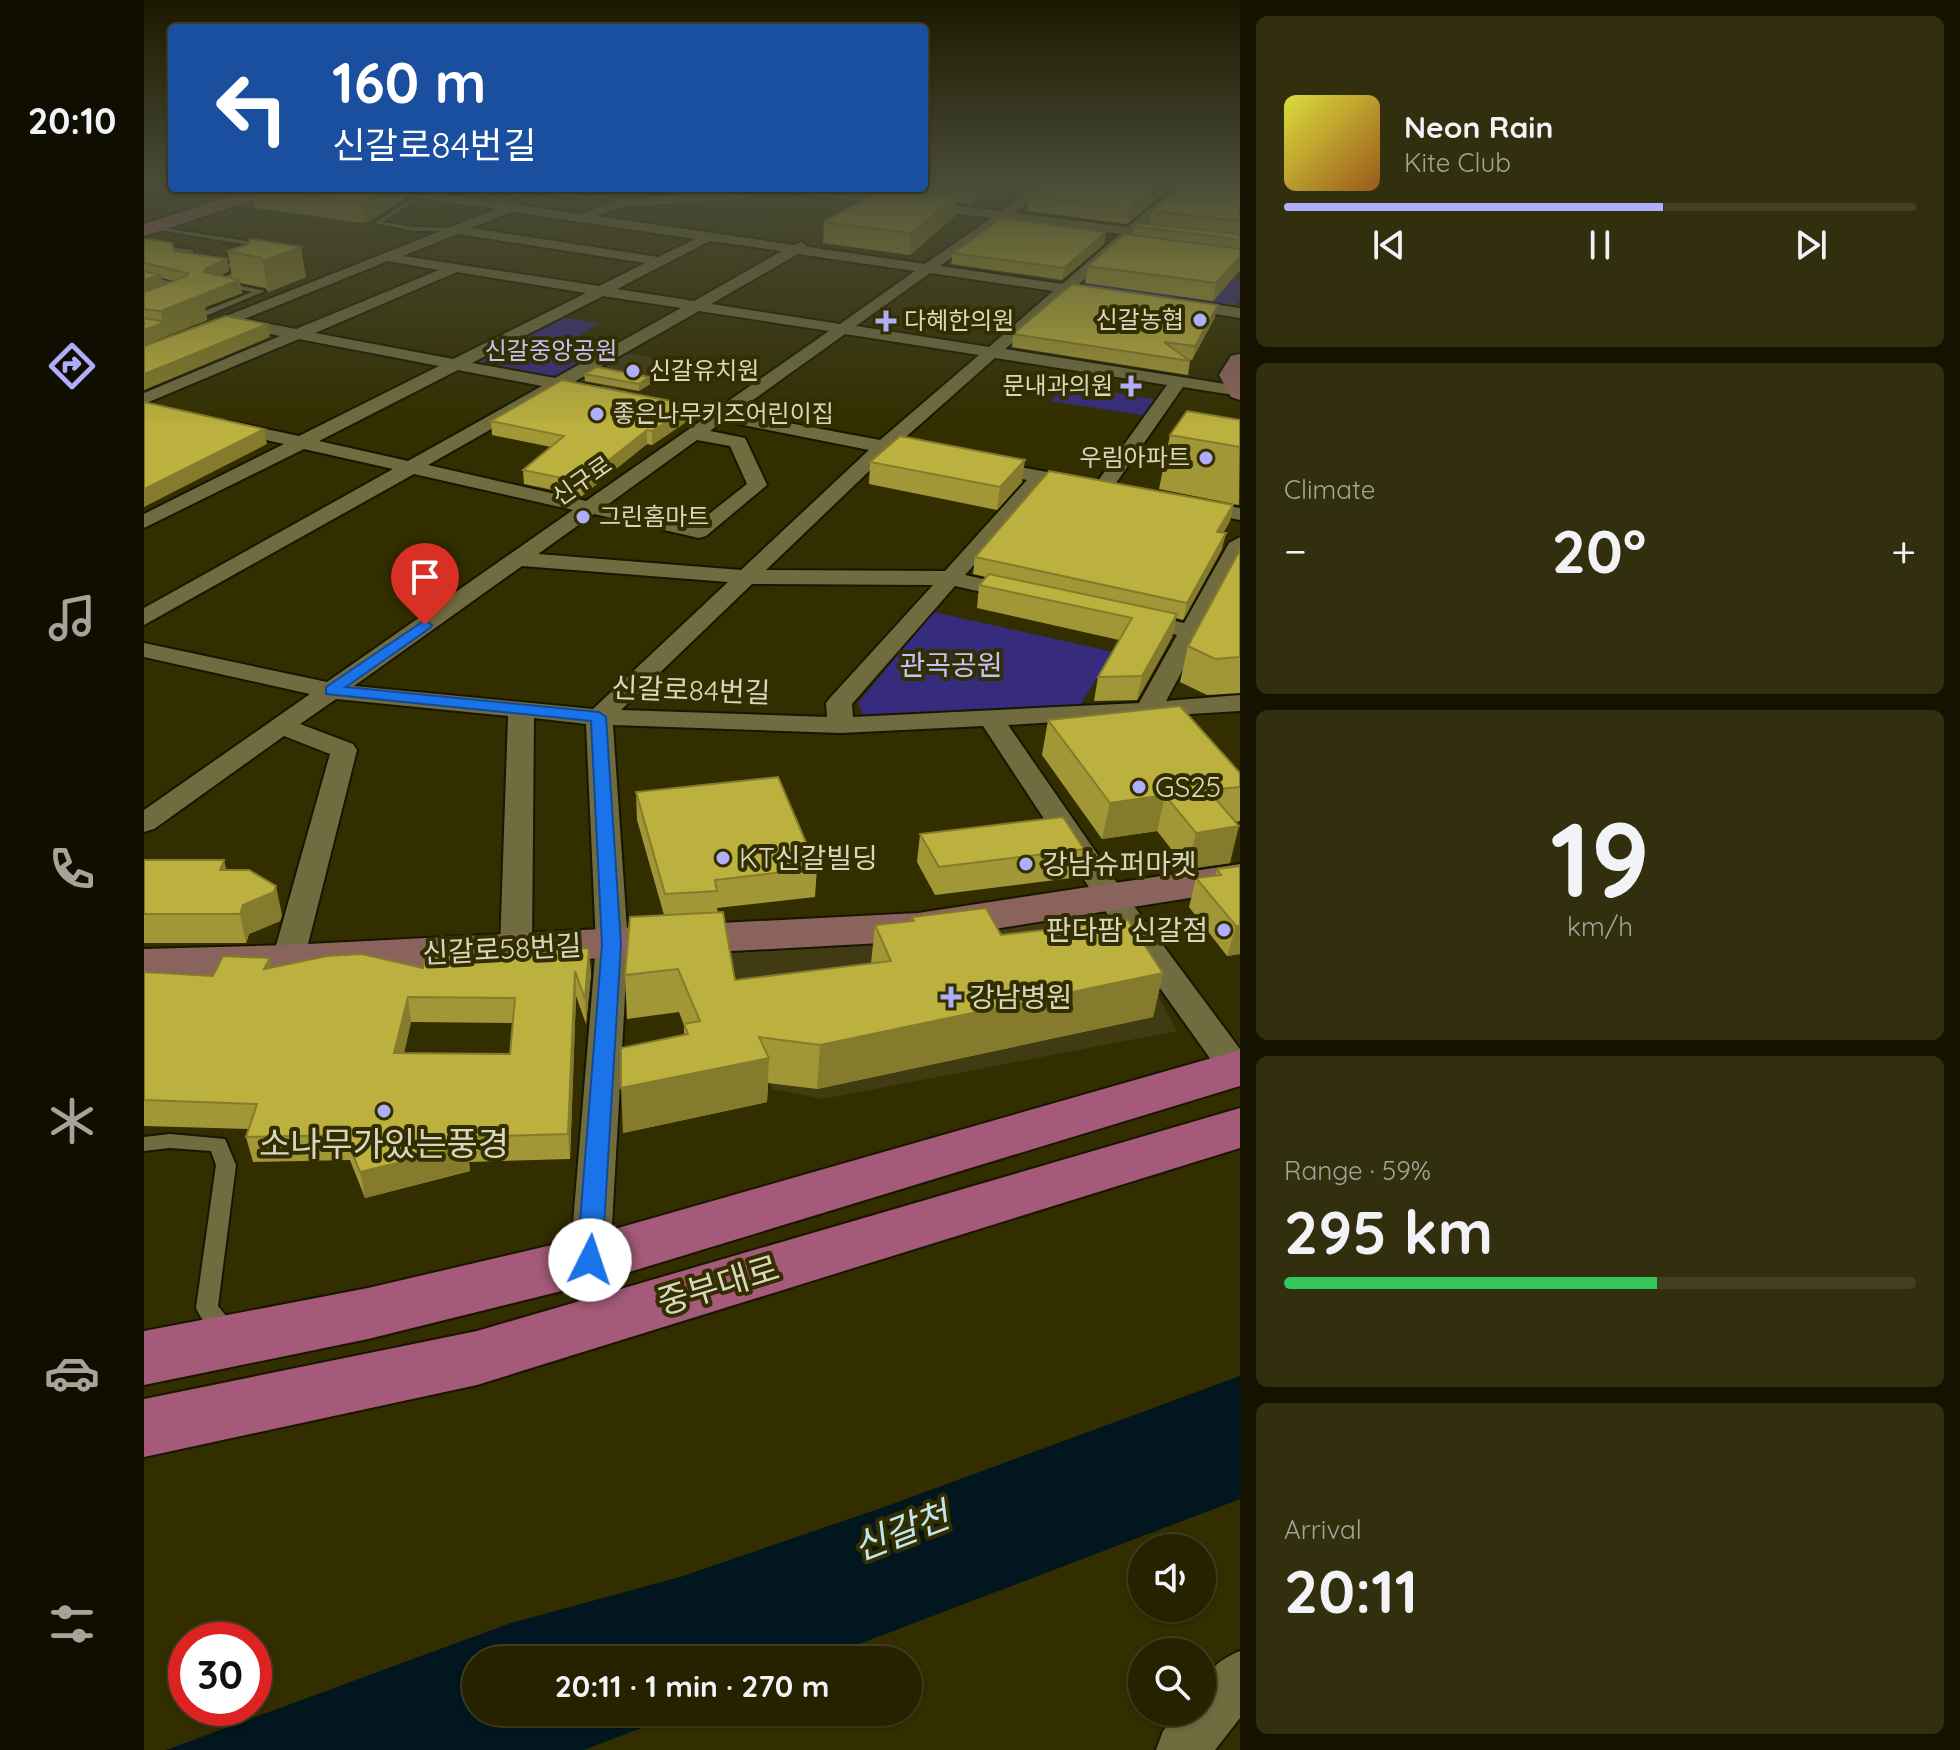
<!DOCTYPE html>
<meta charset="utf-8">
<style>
:root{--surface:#262200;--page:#322f0f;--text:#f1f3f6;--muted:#a4a499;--line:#423f22;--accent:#aeaefb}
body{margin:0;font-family:Quicksand,"Noto Sans KR",sans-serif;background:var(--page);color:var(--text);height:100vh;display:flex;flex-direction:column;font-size:30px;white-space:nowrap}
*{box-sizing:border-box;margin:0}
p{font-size:26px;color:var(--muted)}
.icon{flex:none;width:44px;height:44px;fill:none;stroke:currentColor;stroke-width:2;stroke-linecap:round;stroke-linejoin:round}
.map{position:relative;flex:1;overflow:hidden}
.panel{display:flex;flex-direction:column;gap:16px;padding:16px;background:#151300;width:720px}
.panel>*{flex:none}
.guide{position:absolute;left:24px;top:24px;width:760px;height:168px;border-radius:8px;box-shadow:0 2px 6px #0004,0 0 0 2px var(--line);background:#1a4fa0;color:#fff;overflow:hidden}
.fabs{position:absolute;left:984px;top:1534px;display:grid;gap:16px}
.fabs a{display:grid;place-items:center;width:88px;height:88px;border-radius:50%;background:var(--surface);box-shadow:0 2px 6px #0004,0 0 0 2px var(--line);font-size:40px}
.speed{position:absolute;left:24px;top:1622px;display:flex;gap:16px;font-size:40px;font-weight:700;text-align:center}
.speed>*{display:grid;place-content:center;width:104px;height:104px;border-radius:50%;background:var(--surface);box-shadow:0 2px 6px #0004,0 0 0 2px var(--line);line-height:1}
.speed .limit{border:12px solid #d22;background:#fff;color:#111}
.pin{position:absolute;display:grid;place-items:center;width:68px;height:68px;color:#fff;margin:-82px -34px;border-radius:50% 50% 50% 0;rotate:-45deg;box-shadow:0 0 8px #0007}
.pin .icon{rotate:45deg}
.me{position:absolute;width:88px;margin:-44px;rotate:4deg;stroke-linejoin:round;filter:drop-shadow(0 0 6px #0008)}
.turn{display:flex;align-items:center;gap:28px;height:168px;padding:0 32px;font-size:36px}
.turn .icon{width:104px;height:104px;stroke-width:2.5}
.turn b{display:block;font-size:56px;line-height:68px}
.big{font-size:60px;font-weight:800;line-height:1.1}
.panel .tile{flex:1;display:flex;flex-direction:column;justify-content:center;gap:12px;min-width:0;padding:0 28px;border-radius:12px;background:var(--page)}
.panel .dial{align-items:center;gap:0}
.dial b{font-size:104px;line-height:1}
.song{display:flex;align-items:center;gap:24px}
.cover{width:96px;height:96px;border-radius:12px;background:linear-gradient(135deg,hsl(60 70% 55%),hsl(30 70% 35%))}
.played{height:8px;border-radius:4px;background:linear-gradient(90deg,var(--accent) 60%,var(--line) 60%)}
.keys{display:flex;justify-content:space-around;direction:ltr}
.heat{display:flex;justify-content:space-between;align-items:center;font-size:44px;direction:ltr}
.charge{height:12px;border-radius:6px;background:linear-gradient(90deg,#34c759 59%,var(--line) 0)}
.trip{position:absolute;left:318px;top:1646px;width:460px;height:80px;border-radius:40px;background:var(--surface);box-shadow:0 2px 6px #0004,0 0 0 2px var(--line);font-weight:800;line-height:80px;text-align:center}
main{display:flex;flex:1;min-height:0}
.tab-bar{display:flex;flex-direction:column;width:144px;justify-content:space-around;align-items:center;background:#0f0e00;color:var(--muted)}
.tab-bar .icon{width:56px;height:56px}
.tab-bar .current{color:var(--accent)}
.tab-bar b{font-size:36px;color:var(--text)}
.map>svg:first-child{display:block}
.built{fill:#403b13}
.green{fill:#362b7d}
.water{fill:#01161e}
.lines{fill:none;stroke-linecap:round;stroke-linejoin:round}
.lane-casing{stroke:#181601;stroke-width:4}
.street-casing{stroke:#181601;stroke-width:4}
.secondary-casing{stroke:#181601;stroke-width:4}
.primary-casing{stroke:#181601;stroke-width:4}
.lane{fill:#706c40;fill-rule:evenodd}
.street{fill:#706c40;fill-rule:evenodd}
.secondary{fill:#8a635c;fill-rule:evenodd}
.primary{fill:#a45a78;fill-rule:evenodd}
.wall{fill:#a29736;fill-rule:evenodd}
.shaded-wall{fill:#847b2c}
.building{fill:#bcb03f;stroke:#847b2c;stroke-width:2;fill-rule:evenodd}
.route{fill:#1a73e8;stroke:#114b97;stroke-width:2}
.poi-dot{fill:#aeaefb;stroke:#322e00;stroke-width:3}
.labels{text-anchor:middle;stroke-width:8;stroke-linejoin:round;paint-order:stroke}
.far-poi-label{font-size:24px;fill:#d8d6be;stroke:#322e00;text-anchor:start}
.far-park-label{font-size:24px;fill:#c0c2fa;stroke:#322e00}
.far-street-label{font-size:24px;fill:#d8d6be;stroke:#322e00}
.park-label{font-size:28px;fill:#c0c2fa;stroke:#322e00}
.street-label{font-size:28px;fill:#d8d6be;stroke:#322e00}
.poi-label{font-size:28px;fill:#d8d6be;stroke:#322e00;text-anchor:start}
.near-poi-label{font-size:34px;fill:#d8d6be;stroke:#322e00}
.near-street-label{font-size:34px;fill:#d8d6be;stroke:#322e00}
.near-water-label{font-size:36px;font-style:italic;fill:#c3e4f1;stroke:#322e00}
</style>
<main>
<nav class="tab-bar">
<b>20:10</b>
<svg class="icon current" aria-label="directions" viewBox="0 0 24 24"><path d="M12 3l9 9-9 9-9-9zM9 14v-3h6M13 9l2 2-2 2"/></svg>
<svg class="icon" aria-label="music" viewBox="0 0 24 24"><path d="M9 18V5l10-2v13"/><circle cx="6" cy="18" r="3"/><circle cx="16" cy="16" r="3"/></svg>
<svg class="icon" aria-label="phone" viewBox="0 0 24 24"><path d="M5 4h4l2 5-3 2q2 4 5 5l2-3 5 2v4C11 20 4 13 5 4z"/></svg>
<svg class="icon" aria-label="climate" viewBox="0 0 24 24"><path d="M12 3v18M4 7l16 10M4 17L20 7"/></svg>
<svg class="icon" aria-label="car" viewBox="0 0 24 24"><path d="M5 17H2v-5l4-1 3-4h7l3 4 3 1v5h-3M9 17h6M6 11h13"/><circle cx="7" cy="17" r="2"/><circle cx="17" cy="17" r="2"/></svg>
<svg class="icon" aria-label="filters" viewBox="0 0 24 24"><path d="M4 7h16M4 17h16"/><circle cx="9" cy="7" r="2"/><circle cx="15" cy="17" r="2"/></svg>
</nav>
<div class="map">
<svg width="1096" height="1750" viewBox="0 0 1096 1750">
<rect width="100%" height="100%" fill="#322e00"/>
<g class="built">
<polygon points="780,182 890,182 845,211 661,188 780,188"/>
<polygon points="481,353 541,363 511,383 489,379 469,391 433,384 433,380"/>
<polygon points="960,908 996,962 1033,1031 679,1099 628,1089 582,943"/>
</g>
<g class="green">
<polygon points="968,261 1096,279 1096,300 1091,306 941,285"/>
<polygon points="405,315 455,324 435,335 486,344 415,385 308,364"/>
<polygon points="922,385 1014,400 1003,416 907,401"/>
<polygon points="789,612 970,652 934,708 719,715 714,703"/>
</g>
<polygon class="water" points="1096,1376 1096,1499 673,1660 332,1660 332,1712 539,1712 440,1750 22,1750 367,1623 536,1577 743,1506"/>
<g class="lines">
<g class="lane-casing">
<g id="lane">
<polygon points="0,182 18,182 0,186"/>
<polygon points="385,188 445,196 482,188 461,198 445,200 386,192 348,206 343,205"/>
<polygon points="275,194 277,197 239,222 269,227 311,228 313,231 269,231 230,223"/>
<polygon points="6,226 122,244 126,246 122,248 8,229"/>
<polygon points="0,243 49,250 49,254 43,257 108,267 108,271 78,282 121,291 24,332 0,328 0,324 20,327 108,292 65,283 96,270 33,260 33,256 39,253 0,247"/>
<polygon points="0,276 40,284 44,286 0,302 0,297 31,287 0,280"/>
<path d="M26 1134 81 1139 92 1165 74 1306 96 1333 93 1340C75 1346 59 1323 52 1308L72 1165 67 1151 26 1148 0 1151V1137Z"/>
</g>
</g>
<g class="street-casing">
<g id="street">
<path d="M898 182H912L870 213 984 227 1037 182H1050L998 229 1004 230V236H990L933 286 937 290 935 293 924 294 861 349 1094 386 1096 396 1039 387 965 493 958 495 948 489 941 491 902 484 821 575 881 588 884 593 881 598 873 600 811 586 708 704 709 717 995 703 1033 635 983 624 979 619 983 614 991 612 1040 623 1085 543 1096 537V563L1022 701 1096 695V711L864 725 978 890 1096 1049V1080L1080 1078 956 904 839 726 697 733 469 725 484 944 466 1260 460 1271 446 1276 432 1271 426 1260 452 944 442 724 390 718 388 948 383 955 372 958 361 955 356 948 364 716 192 699 156 724 209 744 213 750 160 960 155 967 144 970 133 967 128 960 186 754 140 736 10 829 0 832V810L166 694 0 657V643L183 682 429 510 270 474 0 625V608L249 469 160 449 0 528V514L140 444 78 430 75 426 78 422 84 421 155 436 295 366 155 339 0 404V393L136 336 77 324V318L352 209 231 192 225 188H256L436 214 476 199 619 188 600 199 478 207 453 216 650 245 658 242 664 247 781 264 847 218 642 192 636 188H671L856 211ZM368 212 551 239 514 257 327 228ZM861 219 976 234 918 284 796 266ZM314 234 501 263 455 286 259 256ZM566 241 638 251 550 301 473 289ZM654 254 771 271 696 324 567 304ZM244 261 295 270 152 329 100 319ZM313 272 442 293 309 359 171 333ZM786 273 909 291 845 347 712 326ZM459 296 537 308 411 378 328 363ZM555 311 685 331 573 409H558L555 413 561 418 442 501 284 465 416 390 456 395 459 391 456 387 430 382ZM701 334 835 355 736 440 591 413ZM851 358 1023 385 951 485 941 479 839 460 832 462 829 466 832 470 883 480 801 571 622 570 744 453H759L761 449 754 444ZM314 370 398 386 264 461 175 441ZM579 421 725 450 597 570 394 554 450 514 555 538 562 536 623 485 601 438 566 431ZM553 440 586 446 603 484 551 525 463 505ZM378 566 584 582 449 709 210 686ZM608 584 789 585 686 698 682 703 683 717 477 710Z"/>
<polygon points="1033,299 1096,308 1096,318 1028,307 1028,301"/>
<polygon points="1047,499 1096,508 1096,520 1040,509 1037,505"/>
<path d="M1096 1651V1718L1071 1750H1012L1019 1731 1035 1712H1058C1058 1678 1063 1665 1096 1651Z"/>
</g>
</g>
<g class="secondary-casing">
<g id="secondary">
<polygon points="1096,354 1096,400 1087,397 1075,375 1087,356"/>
<polygon points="1096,864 1096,890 774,941 144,975 0,979 0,949 144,945 774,913"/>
</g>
</g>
<g class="primary-casing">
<g id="primary">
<polygon points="112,188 139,188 136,192 0,236 0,224"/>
<polygon points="1096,1050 1096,1086 446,1284 224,1339 0,1385 0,1331 224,1288 446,1236"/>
<polygon points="1096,1108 1096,1148 333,1385 0,1457 0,1399 333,1331"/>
</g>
</g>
<use href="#lane" class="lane"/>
<use href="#street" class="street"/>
<use href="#secondary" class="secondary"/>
<use href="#primary" class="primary"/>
</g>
<g class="wall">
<polygon points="780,182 851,182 825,204 812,202 811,216 766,255 679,243 680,222 762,189 762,188 780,188"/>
<polygon points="905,182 1032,182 983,224 883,211 885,196"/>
<polygon points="1096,182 1096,270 1069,301 941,283 944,266 988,235 990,226 1005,224 1008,211"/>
<polygon points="108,188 260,188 261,199 220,223 111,208"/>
<polygon points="277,188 378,188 369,191 345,188 336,192 313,188 304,192"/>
<polygon points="408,188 452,188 441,192"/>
<path d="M0 240 85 271 75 276 88 279 84 251 104 244 162 277 124 292 122 288 96 283 98 293 61 307 63 320 0 345ZM18 278 30 281 19 285Z"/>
<polygon points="960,244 918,280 807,264 809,253"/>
<polygon points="1071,317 1048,360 1043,359 1046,361 1044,375 868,347 869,334"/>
<polygon points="440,374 505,377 506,384 495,391 441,381"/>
<polygon points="548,418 508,445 503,444 438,496 380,484 379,470 407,447 348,435 347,421"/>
<polygon points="1096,420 1095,505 1015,489 1026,435"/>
<polygon points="726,462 878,482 853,510 725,484"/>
<polygon points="1089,505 1086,521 1079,533 1078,549 1039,620 1032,618 1028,637 993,700 950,701 954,677 975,640 833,608 835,585 842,577 829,574 831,557"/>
<polygon points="1096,550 1096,693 1063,695 1036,682 1044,646"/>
<polygon points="904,720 1096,773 1096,821 1091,822 1086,863 1043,869 1013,831 958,839 898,755"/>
<polygon points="492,792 673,868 671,897 573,908 591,980 727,963 731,925 767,921 768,917 857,935 1019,973 1009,1017 673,1089 624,1083 623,1102 479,1133 540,1035 540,1025 535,1012 483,1019 481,975 520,915 493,820"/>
<polygon points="776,834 940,849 935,877 791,895 773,862"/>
<polygon points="0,860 83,870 138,915 136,921 105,934 102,943 0,943"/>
<polygon points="1096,866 1096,954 1083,956 1045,907 1052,878 1071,876 1073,869"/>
<path d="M128 967 279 968 447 973 442 1024 432 996 426 1159 325 1162 326 1171 221 1198 206 1160 109 1162 102 1137 105 1129 0 1126V972L69 976ZM267 1022 369 1023 366 1054 260 1053Z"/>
</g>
<g class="shaded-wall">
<polygon points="834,182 851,182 825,204 827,188"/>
<polygon points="1017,182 1032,182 983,224 986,208"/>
<polygon points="243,188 260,188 261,199 220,223 218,202"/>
<polygon points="303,188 313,188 304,192"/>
<polygon points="441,188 452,188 441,192"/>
<polygon points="813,196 811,216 766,255 767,233"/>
<polygon points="962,232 960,244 918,280 920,268"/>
<polygon points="157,247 162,277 124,292 119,261"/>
<polygon points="1096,257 1096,270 1069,301 1072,283"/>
<polygon points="83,259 85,271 64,280 60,272 62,268"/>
<polygon points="17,275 20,288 0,294 0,280"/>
<polygon points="95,280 98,293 61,307 63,320 0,345 0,330 19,323 17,311"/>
<polygon points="1074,305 1071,317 1048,360 1051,346"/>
<polygon points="123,324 126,337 0,390 0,374"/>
<polygon points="505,377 506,384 495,391 495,384"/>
<polygon points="548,405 548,418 508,445 508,431"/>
<polygon points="120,429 123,444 0,507 0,489"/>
<polygon points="503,430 503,444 438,496 437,482"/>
<polygon points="881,460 878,482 853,510 856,487"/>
<polygon points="1089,505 1086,521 1070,548 1073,532"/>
<polygon points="1082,533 1078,549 1039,620 1043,603"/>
<polygon points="1033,614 1028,637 993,700 998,676"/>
<polygon points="1021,795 1013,831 958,839 966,803"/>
<polygon points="1095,826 1086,863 1043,869 1052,833"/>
<polygon points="80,860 87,888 76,870"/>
<polygon points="132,886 138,915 136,921 105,934 102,943 96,914 99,905"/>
<polygon points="1092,926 1096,926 1096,954 1083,956"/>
<polygon points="445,948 447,973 442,1024 441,999"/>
<polygon points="126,958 131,982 120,969"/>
<polygon points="431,971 432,996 426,1159 424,1134"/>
<polygon points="1019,973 1009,1017 673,1089 676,1045"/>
<polygon points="264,997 267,1022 254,1078 250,1053"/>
<polygon points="625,1058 623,1102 479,1133 477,1088"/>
<polygon points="323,1146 326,1171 221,1198 216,1172"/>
</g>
<g class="building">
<polygon points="780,182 834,182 827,188"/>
<polygon points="905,182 1017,182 986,208 885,196"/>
<polygon points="1040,182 1096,182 1096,221 1008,211"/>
<polygon points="110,188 243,188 218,202"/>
<polygon points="741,188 751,188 813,196 767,233 680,222"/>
<polygon points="858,218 962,232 920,268 809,253"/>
<polygon points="994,223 1096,234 1096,240 990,226"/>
<polygon points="980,234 1096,249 1096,257 1072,283 944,266"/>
<polygon points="4,239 28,243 30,251 83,259 62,268 60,272 95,280 17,311 0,309 0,292 43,276 44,273 0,263 0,240"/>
<polygon points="106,239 157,247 119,261 117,258 84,251 104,244"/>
<polygon points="0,271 17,275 0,280"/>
<polygon points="928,284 1074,305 1051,346 1020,342 1046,361 869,334"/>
<polygon points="61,307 0,330 0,318 21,322"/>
<polygon points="82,316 123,324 0,374 0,346"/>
<polygon points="453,367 505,377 495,384 440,374"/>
<polygon points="418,380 548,405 508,431 503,430 437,482 379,470 420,436 347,421"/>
<polygon points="0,402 120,429 0,489"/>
<polygon points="1043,411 1096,420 1096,447 1026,435"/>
<polygon points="756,436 881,460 856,487 726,462"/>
<polygon points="905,471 1089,505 1073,532 1082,533 1043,603 831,557"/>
<polygon points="1096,550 1096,657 1071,659 1044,646"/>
<polygon points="845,574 1033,614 998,676 954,677 988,618 835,585"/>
<polygon points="1036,706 1096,773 1096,787 1064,790 1095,826 1052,833 1021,795 966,803 904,720"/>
<polygon points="634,777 673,868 571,880 573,891 521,894 492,792"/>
<polygon points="919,817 940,849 795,867 776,834"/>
<polygon points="0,860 80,860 76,870 105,870 132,886 130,892 99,905 96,914 0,914"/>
<polygon points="1096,866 1096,926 1092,926 1052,878 1077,875 1073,869"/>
<polygon points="842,908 857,935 984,920 1019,973 676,1045 615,1037 625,1058 477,1088 477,1048 544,1034 540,1024 556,1021 534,969 481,975 486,917 579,912 591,980 747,961 731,925 770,921 768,917"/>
<path d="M445 948 441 999 431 971 424 1134 322 1137 323 1146 216 1172 201 1135 102 1137 113 1104 0 1100V972L69 976 79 956 126 958 120 969 183 956 218 954 279 968 282 954H374L375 950ZM264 997 371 998 366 1054 250 1053Z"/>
</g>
<linearGradient id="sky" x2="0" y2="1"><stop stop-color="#1c1900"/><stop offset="0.43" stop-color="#494c37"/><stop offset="1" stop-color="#494c37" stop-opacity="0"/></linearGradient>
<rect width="1096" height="427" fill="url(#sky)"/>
<polygon class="route" points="281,620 288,625 286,628 202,687 455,712 462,717 477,944 458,1260 454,1267 446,1270 437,1267 433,1260 458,944 447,721 182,694 182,687"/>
<g class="poi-dot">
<circle cx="1056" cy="320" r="8"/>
<path d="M738 309h8v8h8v8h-8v8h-8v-8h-8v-8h8z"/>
<circle cx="489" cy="371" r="8"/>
<path d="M983 374h8v8h8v8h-8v8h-8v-8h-8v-8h8z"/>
<circle cx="453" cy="414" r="8"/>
<circle cx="1062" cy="458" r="8"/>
<circle cx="439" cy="517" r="8"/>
<circle cx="995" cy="787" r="8"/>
<circle cx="579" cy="858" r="8"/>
<circle cx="882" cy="864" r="8"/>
<circle cx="1080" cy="930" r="8"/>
<path d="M803 985h8v8h8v8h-8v8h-8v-8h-8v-8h8z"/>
<circle cx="240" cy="1111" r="8"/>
</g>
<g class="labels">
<g class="far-poi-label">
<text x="1040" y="328" text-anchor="end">신갈농협</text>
<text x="760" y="329">다혜한의원</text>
<text x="505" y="379">신갈유치원</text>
<text x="969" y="394" text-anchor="end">문내과의원</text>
<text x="469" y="422">좋은나무키즈어린이집</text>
<text x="1046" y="466" text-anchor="end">우림아파트</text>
<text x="455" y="525">그린홈마트</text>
</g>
<g class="far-park-label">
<text x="407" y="359">신갈중앙공원</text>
</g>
<g class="far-street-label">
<text transform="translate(438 481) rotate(-35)" y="8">신구로</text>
</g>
<g class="park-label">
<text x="807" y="675">관곡공원</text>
</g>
<g class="street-label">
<text transform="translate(547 690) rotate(2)" y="10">신갈로84번길</text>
<text transform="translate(358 949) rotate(-3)" y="10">신갈로58번길</text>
</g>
<g class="poi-label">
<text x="1011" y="797">GS25</text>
<text x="595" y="868">KT신갈빌딩</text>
<text x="898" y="874">강남슈퍼마켓</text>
<text x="1064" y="940" text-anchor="end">판다팜 신갈점</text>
<text x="825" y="1007">강남병원</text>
</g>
<g class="near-poi-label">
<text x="240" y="1156">소나무가있는풍경</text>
</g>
<g class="near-street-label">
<text transform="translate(574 1285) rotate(-17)" y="12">중부대로</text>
</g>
<g class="near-water-label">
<text transform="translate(757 1531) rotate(-21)" y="13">신갈천</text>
</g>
</g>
</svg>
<div class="fabs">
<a><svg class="icon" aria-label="sound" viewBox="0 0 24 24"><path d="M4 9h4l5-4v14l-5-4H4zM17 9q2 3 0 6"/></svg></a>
<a><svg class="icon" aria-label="search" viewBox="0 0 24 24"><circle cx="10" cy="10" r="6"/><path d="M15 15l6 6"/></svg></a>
</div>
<div class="speed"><div class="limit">30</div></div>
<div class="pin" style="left:281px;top:625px;background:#d93025"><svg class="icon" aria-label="arrive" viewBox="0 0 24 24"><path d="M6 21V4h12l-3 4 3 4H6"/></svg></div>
<svg class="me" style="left:446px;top:1260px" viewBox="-20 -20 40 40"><circle r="19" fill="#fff"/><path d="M0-13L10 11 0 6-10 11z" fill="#1a73e8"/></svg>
<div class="trip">20:11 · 1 min · 270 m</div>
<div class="guide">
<div class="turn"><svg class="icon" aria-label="left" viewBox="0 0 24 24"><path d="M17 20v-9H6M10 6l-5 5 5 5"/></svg><div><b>160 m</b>신갈로84번길</div></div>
</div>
</div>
<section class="panel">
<div class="tile">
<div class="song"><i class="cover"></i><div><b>Neon Rain</b><p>Kite Club</p></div></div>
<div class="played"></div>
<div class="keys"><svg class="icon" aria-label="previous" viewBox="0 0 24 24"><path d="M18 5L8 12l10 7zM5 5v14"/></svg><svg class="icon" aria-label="pause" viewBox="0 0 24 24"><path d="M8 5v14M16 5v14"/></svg><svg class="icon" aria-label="next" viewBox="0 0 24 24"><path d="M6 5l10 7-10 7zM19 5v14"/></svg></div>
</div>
<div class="tile"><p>Climate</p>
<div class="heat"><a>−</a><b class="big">20°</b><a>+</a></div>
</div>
<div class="tile dial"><b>19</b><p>km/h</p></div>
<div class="tile"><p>Range · 59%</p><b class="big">295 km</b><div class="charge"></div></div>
<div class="tile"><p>Arrival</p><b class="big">20:11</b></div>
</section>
</main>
